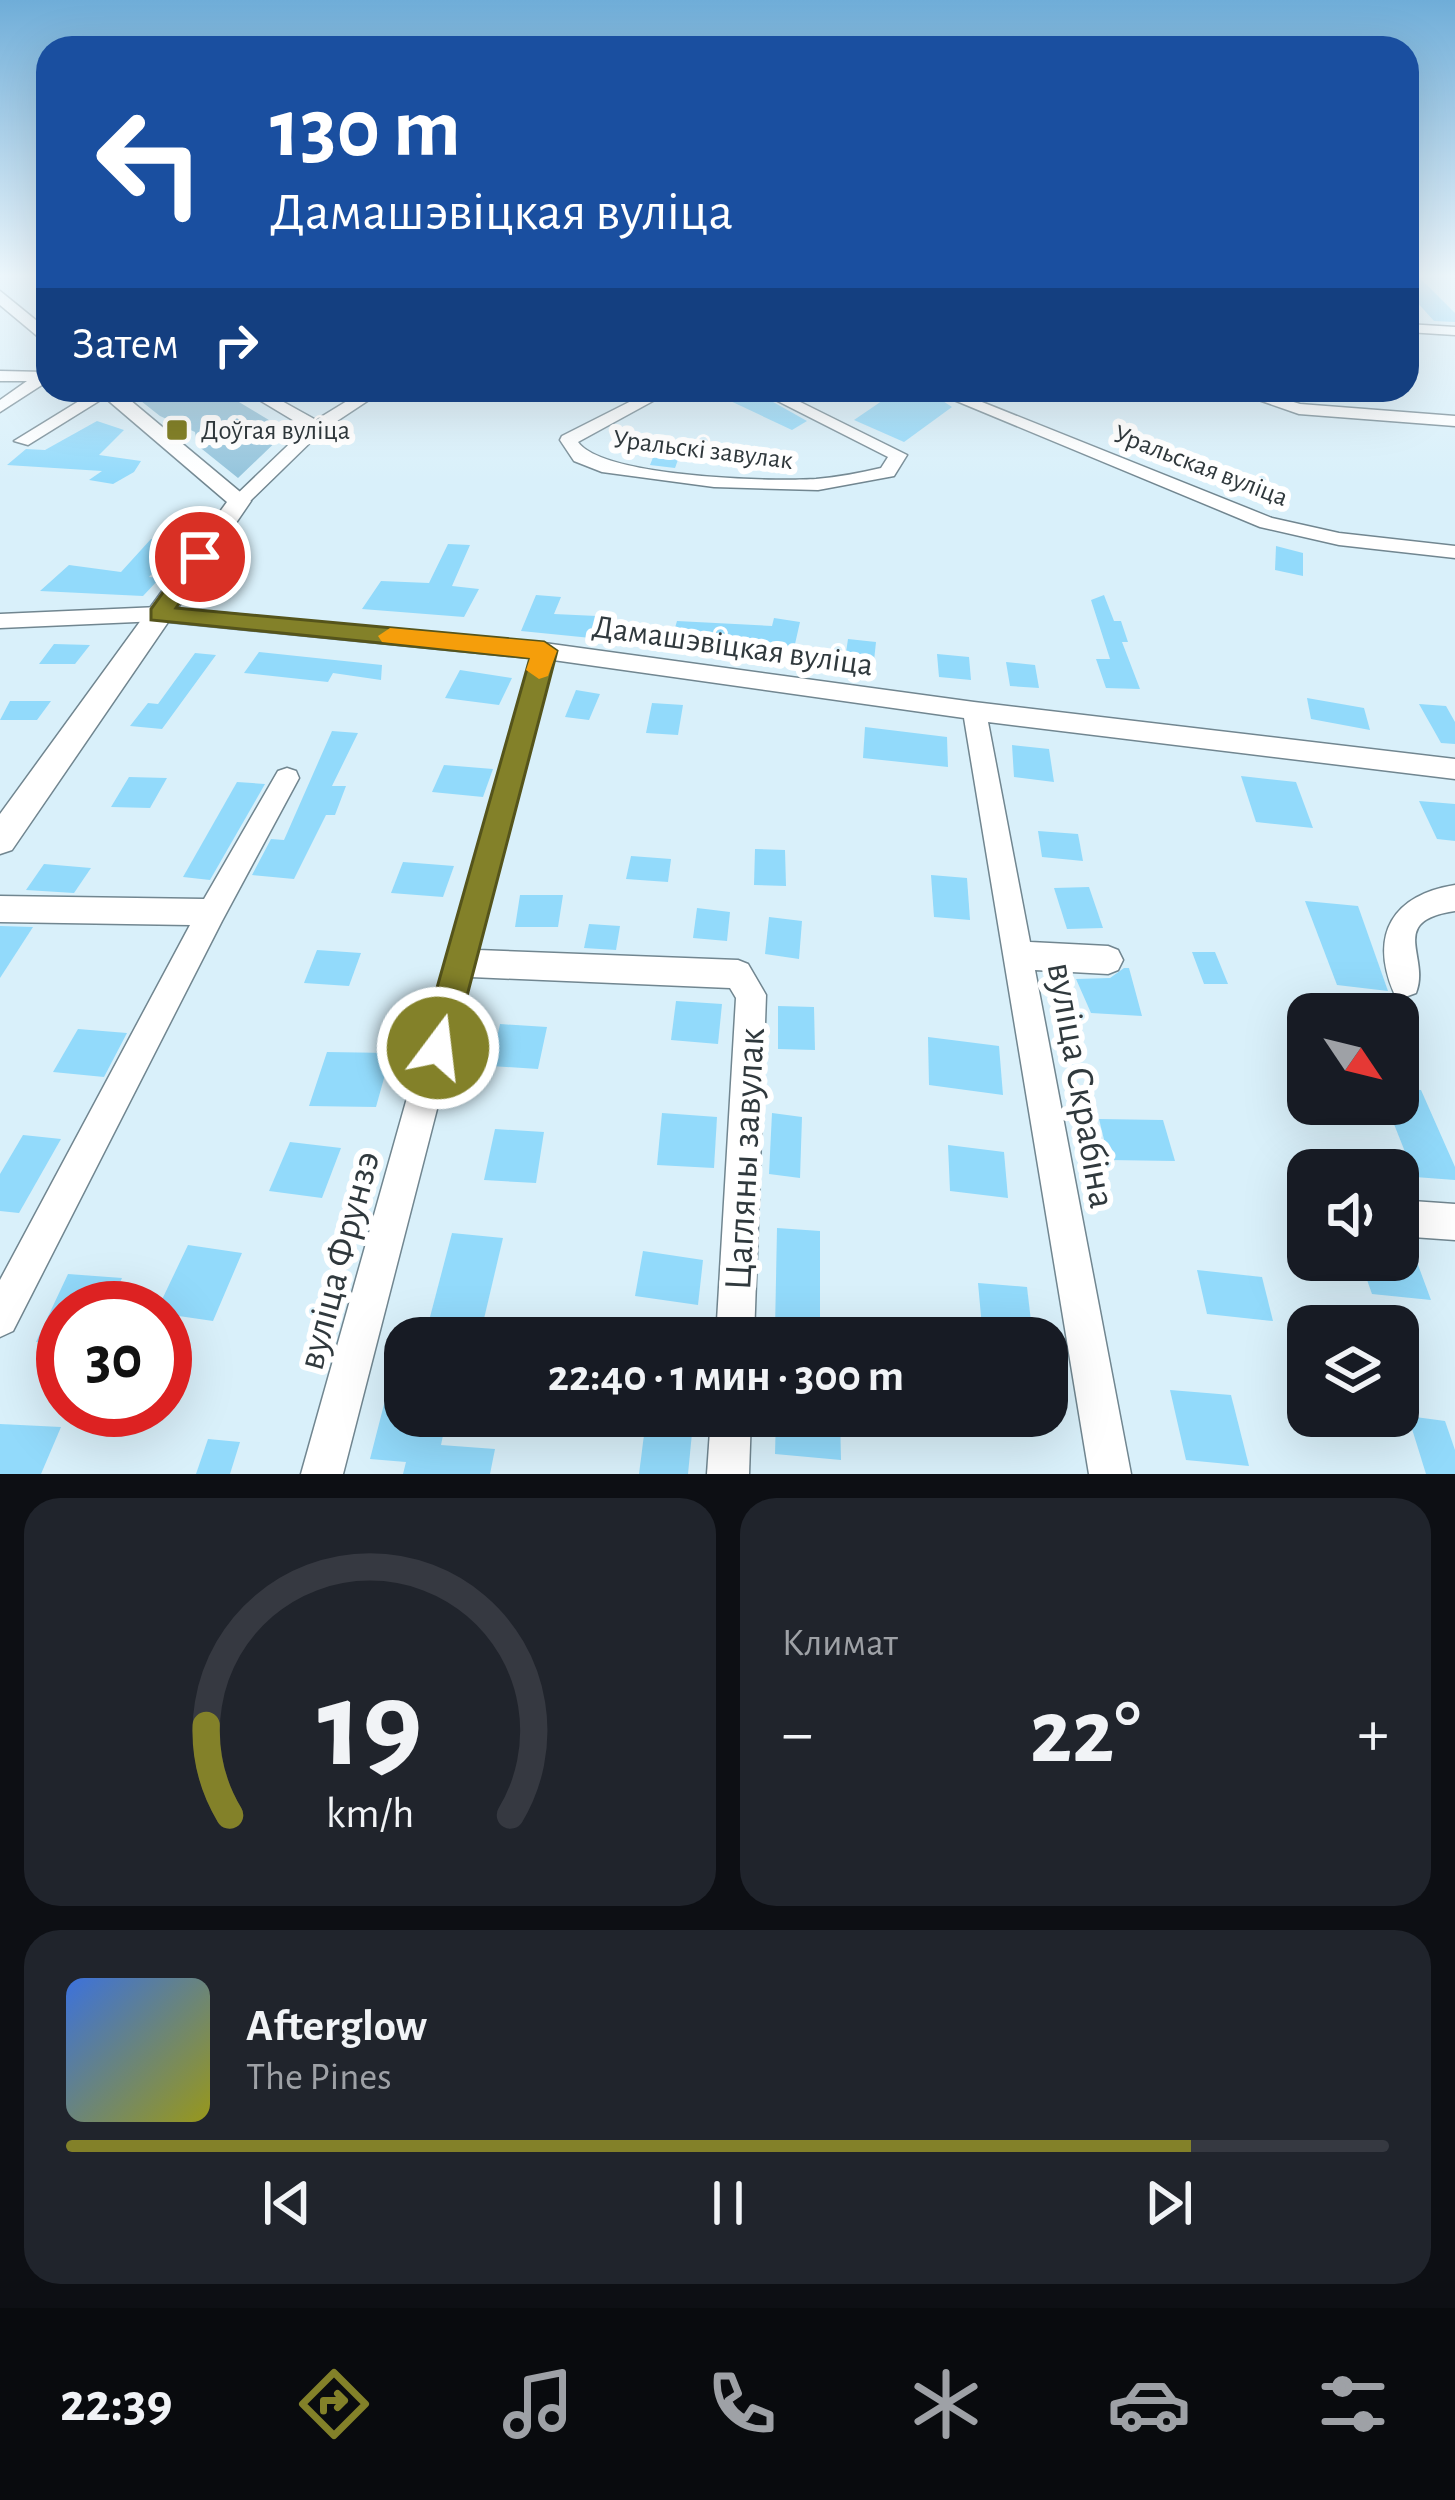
<!DOCTYPE html>
<html lang="ru">
<meta charset="utf-8">
<style>
:root{--surface:#171b24;--page:#20242c;--text:#f1f3f6;--muted:#9ea1a6;--line:#363941;--accent:#838129}
body{margin:0;font-family:"Alegreya Sans",sans-serif;background:var(--page);color:var(--text);height:100vh;display:flex;flex-direction:column;font-size:45px;white-space:nowrap}
*{box-sizing:border-box;margin:0}
p{font-size:39px;color:var(--muted)}
.icon{flex:none;width:66px;height:66px;fill:none;stroke:currentColor;stroke-width:2;stroke-linecap:round;stroke-linejoin:round}
.map{position:relative;height:1474px;overflow:hidden}
.side{display:flex;flex-direction:column;gap:24px;padding:24px;background:#0d0f14;flex:1}
.side>*{flex:none}
.top-card{position:absolute;left:36px;top:36px;width:1383px;height:366px;border-radius:36px;box-shadow:0 12px 48px #0002;background:#1a4fa0;color:#fff;overflow:hidden}
.needle{width:78px;rotate:125deg}
.buttons{position:absolute;left:1287px;top:993px;display:grid;gap:24px}
.buttons a{display:grid;place-items:center;width:132px;height:132px;border-radius:24px;background:var(--surface);box-shadow:0 12px 48px #0002;font-size:60px}
.speed{position:absolute;left:36px;top:1281px;display:flex;gap:24px;font-size:60px;font-weight:700;text-align:center}
.speed>*{display:grid;place-content:center;width:156px;height:156px;border-radius:50%;background:var(--surface);box-shadow:0 12px 48px #0002;line-height:1}
.speed .limit{border:18px solid #d22;background:#fff;color:#111}
.pin{position:absolute;display:grid;place-items:center;width:102px;height:102px;color:#fff;margin:-51px;border:6px solid #fff;border-radius:50%;box-shadow:0 3px 12px #0007}
.me{position:absolute;width:132px;margin:-66px;rotate:15deg;stroke-linejoin:round;filter:drop-shadow(0 0 9px #0008)}
.turn{display:flex;align-items:center;gap:42px;height:252px;padding:0 36px;font-size:54px}
.turn .icon{width:156px;height:156px;stroke-width:2.5}
.turn b{display:block;font-size:84px;line-height:102px}
.then{display:flex;align-items:center;height:114px;padding:0 36px;background:#0003;gap:24px;font-size:45px}
.big{font-size:90px;font-weight:600;line-height:1.1}
.side .tile{flex:1;display:flex;flex-direction:column;justify-content:center;gap:18px;min-width:0;padding:0 42px;border-radius:36px;background:var(--page)}
.side .dial{align-items:center;gap:0}
.dial svg{height:312px;overflow:visible;fill:none;stroke:var(--line);stroke-width:7;stroke-linecap:round;text-anchor:middle}
.dial text{fill:var(--text);stroke:none}
.song{display:flex;align-items:center;gap:36px}
.cover{width:144px;height:144px;border-radius:18px;background:linear-gradient(135deg,hsl(220 70% 55%),hsl(60 70% 35%))}
.played{height:12px;border-radius:6px;background:linear-gradient(90deg,var(--accent) 85%,var(--line) 85%)}
.keys{display:flex;justify-content:space-around;direction:ltr}
.heat{display:flex;justify-content:space-between;align-items:center;font-size:66px;direction:ltr}
.side .tiles{flex:1;display:grid;gap:24px;grid-template-columns:1fr 1fr}
.tile:last-child{grid-column:span 2}
.trip{position:absolute;left:384px;top:1317px;width:684px;height:120px;border-radius:36px;background:var(--surface);box-shadow:0 12px 48px #0002;font-weight:600;line-height:120px;text-align:center}
.menu{display:flex;height:192px;justify-content:space-around;align-items:center;background:#090b0e;color:var(--muted)}
.menu .icon{width:84px;height:84px}
.menu .selected{color:var(--accent)}
.menu b{font-size:54px;color:var(--text)}
.map>svg:first-child{display:block}
.green{fill:#92c3db}
.building{fill:#92dafb}
.lines{fill:none;stroke-linecap:round;stroke-linejoin:round}
.minor-casing{stroke:#718690;stroke-width:3}
.major-casing{stroke:#718690;stroke-width:3}
.minor{fill:#fff;fill-rule:evenodd}
.major{fill:#fff;fill-rule:evenodd}
.route{fill:#838129;stroke:#55541b;stroke-width:3}
.slow{fill:#f59e0b}
.poi-dot{fill:#838129;stroke:#fff;stroke-width:4.5}
.labels{text-anchor:middle;stroke-width:12;stroke-linejoin:round;paint-order:stroke}
.far-poi-label{font-size:27px;fill:#30393d;stroke:#fff;text-anchor:start}
.far-street-label{font-size:27px;fill:#30393d;stroke:#fff}
.street-label{font-size:33px;fill:#30393d;stroke:#fff}
.near-street-label{font-size:39px;fill:#30393d;stroke:#fff}
</style>
<div class="map">
<svg width="1455" height="1474" viewBox="0 0 1455 1474">
<rect width="100%" height="100%" fill="#d9f0fa"/>
<polygon class="green" points="127,390 219,390 287,431 238,478 197,445 195,432 160,416"/>
<g class="building">
<polygon points="1407,277 1419,277 1455,313 1455,322 1434,321 1407,291"/>
<polygon points="707,390 752,390 807,421 792,430"/>
<polygon points="898,390 926,390 952,407 904,442 854,420"/>
<polygon points="97,421 124,430 99,455 141,461 134,472 113,484 89,480 102,471 7,465 26,449 45,450"/>
<polygon points="660,440 684,443 675,468 650,465"/>
<polygon points="151,539 180,541 149,577 160,578 143,596 40,591 69,565 121,572"/>
<polygon points="448,544 470,545 452,586 479,589 464,617 362,609 381,581 429,583"/>
<polygon points="1276,546 1303,553 1303,576 1275,570"/>
<polygon points="536,595 561,597 554,614 597,616 591,638 521,631"/>
<polygon points="1104,595 1114,621 1121,621 1128,642 1122,642 1140,689 1106,688 1096,659 1110,659 1091,600"/>
<polygon points="774,618 800,622 795,644 804,646 801,664 764,655 669,648 677,621 772,626"/>
<polygon points="848,639 876,642 873,670 844,666"/>
<polygon points="54,644 90,645 75,664 39,664"/>
<polygon points="259,652 382,665 381,680 333,673 328,682 244,673"/>
<polygon points="195,653 216,655 162,729 130,726 148,703 158,704"/>
<polygon points="937,654 969,657 971,680 939,677"/>
<polygon points="1006,662 1035,665 1039,688 1010,686"/>
<polygon points="460,670 512,678 499,705 445,698"/>
<polygon points="576,690 600,694 589,720 565,717"/>
<polygon points="1307,698 1364,708 1370,730 1311,719"/>
<polygon points="10,701 51,701 37,720 0,720"/>
<polygon points="652,703 683,705 678,735 646,733"/>
<polygon points="1419,704 1446,706 1455,722 1455,744 1441,743"/>
<polygon points="865,727 947,737 948,767 863,758"/>
<polygon points="332,731 358,733 332,786 346,786 335,815 326,815 294,879 252,875 271,839 284,840"/>
<polygon points="1012,745 1049,749 1054,782 1014,777"/>
<polygon points="444,765 493,769 483,797 432,792"/>
<polygon points="1241,776 1296,782 1313,828 1256,822"/>
<polygon points="129,777 167,778 150,808 111,807"/>
<polygon points="237,782 265,784 210,880 183,877"/>
<polygon points="1419,801 1455,804 1455,841 1437,839"/>
<polygon points="1038,831 1078,834 1083,861 1042,857"/>
<polygon points="755,849 785,850 786,886 754,885"/>
<polygon points="631,856 671,859 668,882 626,879"/>
<polygon points="403,862 454,866 443,897 391,893"/>
<polygon points="44,864 91,868 74,893 26,890"/>
<polygon points="931,875 967,878 970,920 934,917"/>
<polygon points="1089,887 1103,928 1067,929 1054,888"/>
<polygon points="520,895 563,895 558,927 515,927"/>
<polygon points="1305,901 1358,906 1388,991 1337,985"/>
<polygon points="697,908 730,912 727,941 693,938"/>
<polygon points="769,917 802,921 799,959 765,954"/>
<polygon points="589,924 620,926 616,950 584,948"/>
<polygon points="0,926 33,927 0,978"/>
<polygon points="317,950 361,953 349,986 304,983"/>
<polygon points="1192,952 1215,952 1228,984 1204,984"/>
<polygon points="1124,968 1129,968 1142,1016 1091,1013 1076,979 1110,978"/>
<polygon points="676,1001 722,1004 718,1044 671,1040"/>
<polygon points="778,1006 814,1007 815,1050 778,1049"/>
<polygon points="500,1024 547,1027 538,1069 491,1066"/>
<polygon points="78,1029 127,1033 104,1077 53,1072"/>
<polygon points="928,1037 999,1046 1003,1095 929,1085"/>
<polygon points="327,1052 391,1053 376,1107 309,1106"/>
<polygon points="1398,1089 1421,1090 1455,1167 1455,1180 1415,1177 1386,1104 1398,1104"/>
<polygon points="662,1113 717,1117 714,1168 657,1165"/>
<polygon points="772,1113 802,1117 800,1178 769,1174"/>
<polygon points="1099,1119 1163,1120 1175,1161 1109,1160"/>
<polygon points="495,1129 544,1132 536,1183 484,1180"/>
<polygon points="23,1135 61,1139 19,1213 0,1211 0,1174"/>
<polygon points="290,1142 341,1148 322,1198 269,1191"/>
<polygon points="948,1145 1004,1152 1008,1198 950,1191"/>
<polygon points="777,1228 820,1231 820,1333 775,1330"/>
<polygon points="452,1233 503,1238 483,1323 430,1317"/>
<polygon points="188,1245 242,1253 213,1321 165,1314 165,1308 158,1308"/>
<polygon points="643,1251 703,1260 698,1305 635,1296"/>
<polygon points="1398,1253 1414,1254 1431,1300 1372,1294 1360,1260 1398,1260"/>
<polygon points="1197,1270 1262,1277 1273,1321 1207,1314"/>
<polygon points="68,1274 122,1278 109,1308 63,1308 63,1344 36,1342"/>
<polygon points="978,1283 1027,1287 1033,1338 983,1338"/>
<polygon points="390,1381 405,1382 405,1416 447,1416 441,1445 495,1449 490,1474 403,1474 406,1462 370,1459"/>
<polygon points="1170,1390 1231,1395 1249,1466 1186,1460"/>
<polygon points="776,1416 840,1416 841,1460 775,1454"/>
<polygon points="1408,1416 1445,1421 1455,1450 1455,1474 1426,1474"/>
<polygon points="0,1424 61,1427 41,1474 0,1474"/>
<polygon points="645,1427 692,1433 688,1474 639,1474"/>
<polygon points="208,1439 240,1442 230,1474 196,1474"/>
</g>
<g class="lines">
<g class="minor-casing">
<g id="minor">
<polygon points="1407,324 1455,327 1455,335 1407,332"/>
<polygon points="0,371 45,372 48,381 0,412 0,400 27,381 0,381"/>
<polygon points="97,390 115,391 28,445 14,441"/>
<polygon points="243,390 262,390 316,420 365,390 384,390 322,431 246,505 234,505 234,497 306,428"/>
<path d="M653 390H673L578 442C603 477 770 482 816 479 838 477 860 473 881 468L888 457 756 390H776L907 455 894 476 818 490 714 487 602 472 574 461 560 440 562 436Z"/>
<polygon points="930,390 952,390 1272,518 1339,533 1455,546 1455,558 1339,545 1260,527"/>
<polygon points="1230,390 1254,390 1300,404 1455,416 1455,426 1299,414"/>
<polygon points="159,607 544,643 974,702 1455,759 1455,779 988,722 1030,942 1108,946 1118,950 1123,960 1118,970 1108,974 1035,970 1131,1474 1089,1474 964,718 553,660 478,950 738,960 748,964 766,995 754,1338 716,1338 736,998 730,988 471,977 343,1474 301,1474 531,658 159,621 0,628 0,614"/>
<polygon points="287,768 296,771 299,778 222,921 13,1331 0,1337 0,1280 190,925 0,922 0,896 204,899 278,771"/>
<path d="M1455 885V911C1386 921 1431 957 1416 993L1405 997 1394 993C1369 934 1393 895 1455 885Z"/>
<polygon points="1398,1200 1455,1204 1455,1240 1398,1236"/>
<polygon points="711,1416 751,1416 749,1474 707,1474"/>
</g>
</g>
<g class="major-casing">
<g id="major">
<polygon points="0,291 48,330 48,345 0,305"/>
<polygon points="96,390 118,390 251,501 12,850 0,854 0,814 227,502"/>
</g>
</g>
<use href="#minor" class="minor"/>
<use href="#major" class="major"/>
</g>
<linearGradient id="sky" x2="0" y2="1"><stop stop-color="#6fadd8"/><stop offset="0.57" stop-color="#eef8fd"/><stop offset="1" stop-color="#eef8fd" stop-opacity="0"/></linearGradient>
<rect width="1455" height="483" fill="url(#sky)"/>
<polygon class="route" points="200,550 211,557 176,608 544,642 557,651 450,1061 438,1066 425,1061 420,1048 530,658 151,620 151,609 192,552"/>
<polygon class="slow" points="390,628 544,642 557,651 548,676 539,679 526,670 530,658 382,642 378,636"/>
<rect class="poi-dot" x="165" y="418" width="24" height="24" rx="6"/>
<g class="labels">
<g class="far-poi-label">
<text x="201" y="439">Доўгая вуліца</text>
</g>
<g class="far-street-label">
<text transform="translate(703 449) rotate(7)" y="9">Уральскі завулак</text>
<text transform="translate(1201 465) rotate(21)" y="9">Уральская вуліца</text>
</g>
<g class="street-label">
<text transform="translate(733 644) rotate(8)" y="12">Дамашэвіцкая вуліца</text>
</g>
<g class="near-street-label">
<text transform="translate(1083 1085) rotate(80)" y="14">вуліца Скрабіна</text>
<text transform="translate(743 1159) rotate(-87)" y="14">Цагляны завулак</text>
<text transform="translate(337 1260) rotate(-75)" y="14">вуліца Фрунзэ</text>
</g>
</g>
</svg>
<div class="buttons">
<a><svg class="needle" viewBox="-14 -14 28 28"><path d="M0-13l5 13h-10z" fill="#e53935"/><path d="M0 13l5-13h-10z" fill="#9ea1a6"/></svg></a>
<a><svg class="icon" aria-label="sound" viewBox="0 0 24 24"><path d="M4 9h4l5-4v14l-5-4H4zM17 9q2 3 0 6"/></svg></a>
<a><svg class="icon" aria-label="layers" viewBox="0 0 24 24"><path d="M12 4l9 5-9 5-9-5zM3 14l9 5 9-5"/></svg></a>
</div>
<div class="speed"><div class="limit">30</div></div>
<div class="pin" style="left:200px;top:557px;background:#d93025"><svg class="icon" aria-label="arrive" viewBox="0 0 24 24"><path d="M6 21V4h12l-3 4 3 4H6"/></svg></div>
<svg class="me" style="left:438px;top:1048px" viewBox="-20 -20 40 40"><circle r="17" fill="#838129" stroke="#fff" stroke-width="3"/><path d="M0-11L8 9 0 5-8 9z" fill="#fff"/></svg>
<div class="trip">22:40 · 1 мин · 300 m</div>
<div class="top-card">
<div class="turn"><svg class="icon" aria-label="left" viewBox="0 0 24 24"><path d="M17 20v-9H6M10 6l-5 5 5 5"/></svg><div><b>130 m</b>Дамашэвіцкая вуліца</div></div>
<div class="then">Затем<svg class="icon" aria-label="right" viewBox="0 0 24 24"><path d="M7 20v-9h11M14 6l5 5-5 5"/></svg></div>
</div>
</div>
<section class="side">
<div class="tiles">
<div class="tile dial"><svg viewBox="0 0 100 80">
<path d="M14 69A42 42 0 1 1 86 69"/>
<path d="M14 69A42 42 0 0 1 8 46" stroke="#838129"/>
<text x="50" y="56" font-size="32" font-weight="700">19</text>
<text x="50" y="72" font-size="11">km/h</text>
</svg></div>
<div class="tile"><p>Климат</p>
<div class="heat"><a>−</a><b class="big">22°</b><a>+</a></div>
</div>
<div class="tile">
<div class="song"><i class="cover"></i><div><b>Afterglow</b><p>The Pines</p></div></div>
<div class="played"></div>
<div class="keys"><svg class="icon" aria-label="previous" viewBox="0 0 24 24"><path d="M18 5L8 12l10 7zM5 5v14"/></svg><svg class="icon" aria-label="pause" viewBox="0 0 24 24"><path d="M8 5v14M16 5v14"/></svg><svg class="icon" aria-label="next" viewBox="0 0 24 24"><path d="M6 5l10 7-10 7zM19 5v14"/></svg></div>
</div>
</div>
</section>
<nav class="menu">
<b>22:39</b>
<svg class="icon selected" aria-label="directions" viewBox="0 0 24 24"><path d="M12 3l9 9-9 9-9-9zM9 14v-3h6M13 9l2 2-2 2"/></svg>
<svg class="icon" aria-label="music" viewBox="0 0 24 24"><path d="M9 18V5l10-2v13"/><circle cx="6" cy="18" r="3"/><circle cx="16" cy="16" r="3"/></svg>
<svg class="icon" aria-label="phone" viewBox="0 0 24 24"><path d="M5 4h4l2 5-3 2q2 4 5 5l2-3 5 2v4C11 20 4 13 5 4z"/></svg>
<svg class="icon" aria-label="climate" viewBox="0 0 24 24"><path d="M12 3v18M4 7l16 10M4 17L20 7"/></svg>
<svg class="icon" aria-label="car" viewBox="0 0 24 24"><path d="M5 17H2v-5l4-1 3-4h7l3 4 3 1v5h-3M9 17h6M6 11h13"/><circle cx="7" cy="17" r="2"/><circle cx="17" cy="17" r="2"/></svg>
<svg class="icon" aria-label="filters" viewBox="0 0 24 24"><path d="M4 7h16M4 17h16"/><circle cx="9" cy="7" r="2"/><circle cx="15" cy="17" r="2"/></svg>
</nav>
